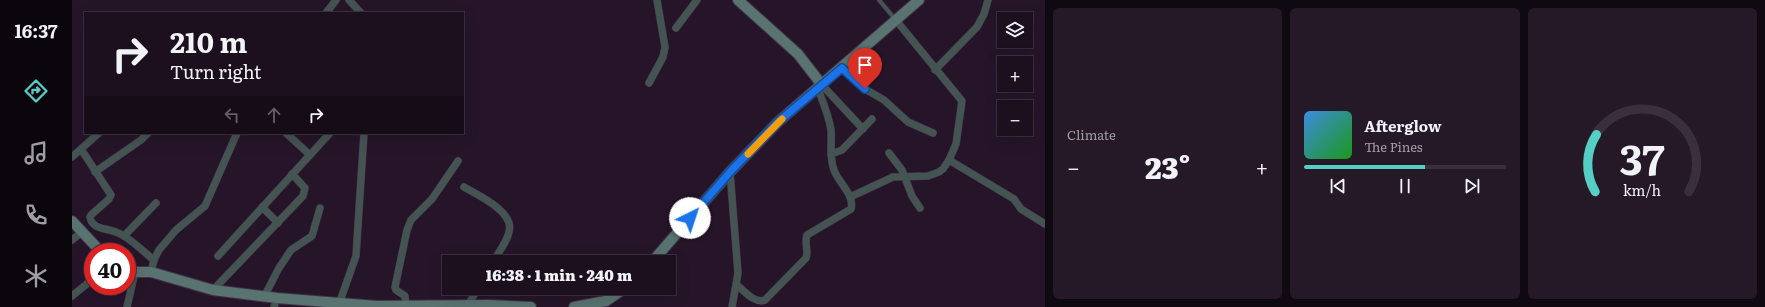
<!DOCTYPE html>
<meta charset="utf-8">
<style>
:root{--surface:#1c101f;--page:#251928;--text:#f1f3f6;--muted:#a09da4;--line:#3a303d;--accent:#55cec5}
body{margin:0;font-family:Literata,serif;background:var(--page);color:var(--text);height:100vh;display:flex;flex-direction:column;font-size:15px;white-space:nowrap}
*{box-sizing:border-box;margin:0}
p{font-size:13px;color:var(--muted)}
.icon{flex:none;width:22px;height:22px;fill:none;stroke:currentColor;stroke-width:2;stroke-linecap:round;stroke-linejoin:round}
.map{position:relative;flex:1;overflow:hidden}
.side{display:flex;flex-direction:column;gap:8px;padding:8px;background:#0f0911;width:720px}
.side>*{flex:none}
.top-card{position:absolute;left:12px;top:12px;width:380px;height:122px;border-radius:0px;box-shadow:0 4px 16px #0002,0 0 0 1px var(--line);background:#1c101f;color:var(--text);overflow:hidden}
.fabs{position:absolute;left:925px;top:12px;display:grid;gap:8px}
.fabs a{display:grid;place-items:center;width:36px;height:36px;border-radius:0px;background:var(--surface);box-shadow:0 4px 16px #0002,0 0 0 1px var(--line);font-size:20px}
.speed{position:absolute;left:12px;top:243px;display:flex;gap:8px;font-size:20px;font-weight:700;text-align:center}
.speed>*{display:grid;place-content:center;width:52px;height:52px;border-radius:50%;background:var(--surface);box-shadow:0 4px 16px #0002,0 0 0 1px var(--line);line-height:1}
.speed .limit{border:6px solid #d22;background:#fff;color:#111}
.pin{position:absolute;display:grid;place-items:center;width:34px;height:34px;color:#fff;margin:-41px -17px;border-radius:50% 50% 50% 0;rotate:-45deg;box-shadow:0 0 4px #0007}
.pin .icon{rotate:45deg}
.me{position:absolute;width:44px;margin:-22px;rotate:41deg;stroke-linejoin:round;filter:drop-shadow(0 0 3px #0008)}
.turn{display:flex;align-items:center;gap:14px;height:84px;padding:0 20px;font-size:18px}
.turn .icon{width:52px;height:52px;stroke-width:2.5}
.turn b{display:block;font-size:28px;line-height:34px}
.lanes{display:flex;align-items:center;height:38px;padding:0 20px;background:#0003;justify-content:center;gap:20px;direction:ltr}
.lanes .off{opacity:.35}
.big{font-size:30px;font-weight:800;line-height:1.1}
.side .tile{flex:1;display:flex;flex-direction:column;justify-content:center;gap:6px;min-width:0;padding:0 14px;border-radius:6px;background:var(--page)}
.side .dial{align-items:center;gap:0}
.dial svg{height:104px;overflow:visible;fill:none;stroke:var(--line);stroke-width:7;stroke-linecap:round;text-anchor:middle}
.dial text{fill:var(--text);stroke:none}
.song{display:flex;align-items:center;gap:12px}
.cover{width:48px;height:48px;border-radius:6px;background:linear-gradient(135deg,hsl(210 70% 55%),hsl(120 70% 35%))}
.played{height:4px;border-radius:2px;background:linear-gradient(90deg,var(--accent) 60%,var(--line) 60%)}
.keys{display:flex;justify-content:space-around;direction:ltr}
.heat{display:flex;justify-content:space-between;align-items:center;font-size:22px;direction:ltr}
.side .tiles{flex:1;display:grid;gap:8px;grid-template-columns:repeat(3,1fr)}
.trip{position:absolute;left:370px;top:255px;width:234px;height:40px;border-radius:0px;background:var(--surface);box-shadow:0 4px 16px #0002,0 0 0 1px var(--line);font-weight:800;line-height:40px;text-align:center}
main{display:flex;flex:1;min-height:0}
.dock{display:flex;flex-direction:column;width:72px;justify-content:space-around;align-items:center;background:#0b060c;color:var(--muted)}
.dock .icon{width:28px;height:28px}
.dock .active{color:var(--accent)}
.dock b{font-size:18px;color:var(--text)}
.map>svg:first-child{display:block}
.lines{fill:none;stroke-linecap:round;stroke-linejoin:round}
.lane-casing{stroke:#423245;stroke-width:5}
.street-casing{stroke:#423245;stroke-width:8}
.secondary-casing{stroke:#423245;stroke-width:12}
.lane{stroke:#445452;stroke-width:3.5}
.street{stroke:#445452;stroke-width:7}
.secondary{stroke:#597371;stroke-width:10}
.route-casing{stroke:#114b97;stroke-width:10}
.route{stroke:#1a73e8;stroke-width:7}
.slow{stroke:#f59e0b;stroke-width:7}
</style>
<main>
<nav class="dock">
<b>16:37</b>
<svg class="icon active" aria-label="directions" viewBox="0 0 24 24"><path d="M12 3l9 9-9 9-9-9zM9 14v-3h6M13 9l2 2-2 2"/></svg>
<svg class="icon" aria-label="music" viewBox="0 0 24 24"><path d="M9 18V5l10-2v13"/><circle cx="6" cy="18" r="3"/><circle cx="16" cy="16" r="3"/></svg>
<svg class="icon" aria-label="phone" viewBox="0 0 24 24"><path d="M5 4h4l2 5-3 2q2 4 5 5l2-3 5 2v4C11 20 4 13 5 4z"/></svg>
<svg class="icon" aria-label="climate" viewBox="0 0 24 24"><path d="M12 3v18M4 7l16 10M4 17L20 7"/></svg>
</nav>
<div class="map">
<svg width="973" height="307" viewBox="0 0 973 307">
<rect width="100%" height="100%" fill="#261529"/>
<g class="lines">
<g class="lane-casing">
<polyline id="lane" points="807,0 823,19"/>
</g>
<g class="street-casing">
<g id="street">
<polyline points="277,0 289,13"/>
<polyline points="254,13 264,0"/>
<polyline points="604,28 625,0"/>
<polyline points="770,68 793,89 812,100 836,122 861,133"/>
<polyline points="863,70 905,27 912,14 916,0"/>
<polyline points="577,83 591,57 593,47 585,0"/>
<polyline points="750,85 791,129"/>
<polyline points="214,133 238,155"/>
<path d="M9 149 39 195 37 199 19 215 18 217C20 230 35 228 44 232 58 237 70 251 82 260"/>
<polyline points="817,153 830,170 840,196 848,208"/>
<polyline points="759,154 770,150 800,119"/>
<polyline points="0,157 27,133"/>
<polyline points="877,160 942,199 949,209 973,224"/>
<polyline points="23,172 69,140 76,133"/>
<polyline points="658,172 666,273 660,307"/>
<path d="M392 187C406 195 443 212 437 232 435 242 426 253 421 262"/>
<polyline points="778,197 821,177 856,176 867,172 871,169 877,160 884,144 890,101 823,19"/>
<polyline points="190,207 206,223"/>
<polyline points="52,236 84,203"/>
<polyline points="0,240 10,232"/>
<polyline points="146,256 258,133"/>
<polyline points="79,272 82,260 87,250 104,230 133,206 165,133"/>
<path d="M665 285C672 291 683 304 693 300L734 258C737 251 732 243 735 235L779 209C783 195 766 182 762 170 757 157 760 143 759 130 757 116 751 102 746 89"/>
<polyline points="141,290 231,196 233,188 220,174"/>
<polyline points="0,296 16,283 21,270"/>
<polyline points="192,297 207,268 219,250 240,236 248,208"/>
<polyline points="267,304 284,256 292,133"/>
<polyline points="396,305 406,288"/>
<polyline points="334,306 333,296 324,290 323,287 335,230 339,220 360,199 386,161"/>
<polyline points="55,307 63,272"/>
<polyline points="202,307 205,298"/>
</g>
</g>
<g class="secondary-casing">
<g id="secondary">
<polyline points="666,0 726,54 750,85"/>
<polyline points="0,221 29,252"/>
<polyline points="580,262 658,172 706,122 847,0"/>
<polyline points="55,270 60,272 79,272 141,290 205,298 305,306 416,305 459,307"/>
<polyline points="502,307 534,301 553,288"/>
</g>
</g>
<use href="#lane" class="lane"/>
<use href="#street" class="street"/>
<use href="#secondary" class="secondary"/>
</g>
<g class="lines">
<g class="route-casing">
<polyline id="route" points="618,218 658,172 706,122 770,68 793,89"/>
</g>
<use href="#route" class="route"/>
<polyline class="slow" points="676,154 710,119"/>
</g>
</svg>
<div class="fabs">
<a><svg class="icon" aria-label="layers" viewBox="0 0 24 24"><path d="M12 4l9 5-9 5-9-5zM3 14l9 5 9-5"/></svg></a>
<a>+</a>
<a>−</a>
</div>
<div class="speed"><div class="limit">40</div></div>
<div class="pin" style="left:793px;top:89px;background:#d93025"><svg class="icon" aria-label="arrive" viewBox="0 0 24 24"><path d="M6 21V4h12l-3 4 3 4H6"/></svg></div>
<svg class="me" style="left:618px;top:218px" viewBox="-20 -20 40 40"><circle r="19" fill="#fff"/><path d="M0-13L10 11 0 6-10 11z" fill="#1a73e8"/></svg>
<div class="trip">16:38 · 1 min · 240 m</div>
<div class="top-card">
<div class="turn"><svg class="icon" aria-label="right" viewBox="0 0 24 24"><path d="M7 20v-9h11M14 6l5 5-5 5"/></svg><div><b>210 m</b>Turn right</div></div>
<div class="lanes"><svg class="icon off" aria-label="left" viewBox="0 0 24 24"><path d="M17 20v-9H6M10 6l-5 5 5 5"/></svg><svg class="icon off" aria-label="ahead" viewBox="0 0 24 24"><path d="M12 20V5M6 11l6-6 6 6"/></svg><svg class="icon" aria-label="right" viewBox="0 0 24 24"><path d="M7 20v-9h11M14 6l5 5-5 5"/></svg></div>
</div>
</div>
<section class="side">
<div class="tiles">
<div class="tile"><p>Climate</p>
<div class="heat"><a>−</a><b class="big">23°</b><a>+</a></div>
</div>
<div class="tile">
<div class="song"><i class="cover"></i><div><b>Afterglow</b><p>The Pines</p></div></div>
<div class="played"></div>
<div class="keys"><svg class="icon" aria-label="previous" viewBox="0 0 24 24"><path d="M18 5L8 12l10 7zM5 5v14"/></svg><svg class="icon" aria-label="pause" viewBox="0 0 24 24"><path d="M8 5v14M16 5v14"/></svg><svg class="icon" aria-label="next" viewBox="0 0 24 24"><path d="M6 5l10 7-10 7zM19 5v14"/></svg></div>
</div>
<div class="tile dial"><svg viewBox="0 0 100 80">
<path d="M14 69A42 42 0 1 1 86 69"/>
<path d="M14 69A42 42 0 0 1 15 25" stroke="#55cec5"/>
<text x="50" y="56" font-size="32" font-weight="700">37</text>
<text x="50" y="72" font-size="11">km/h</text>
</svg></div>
</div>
</section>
</main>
